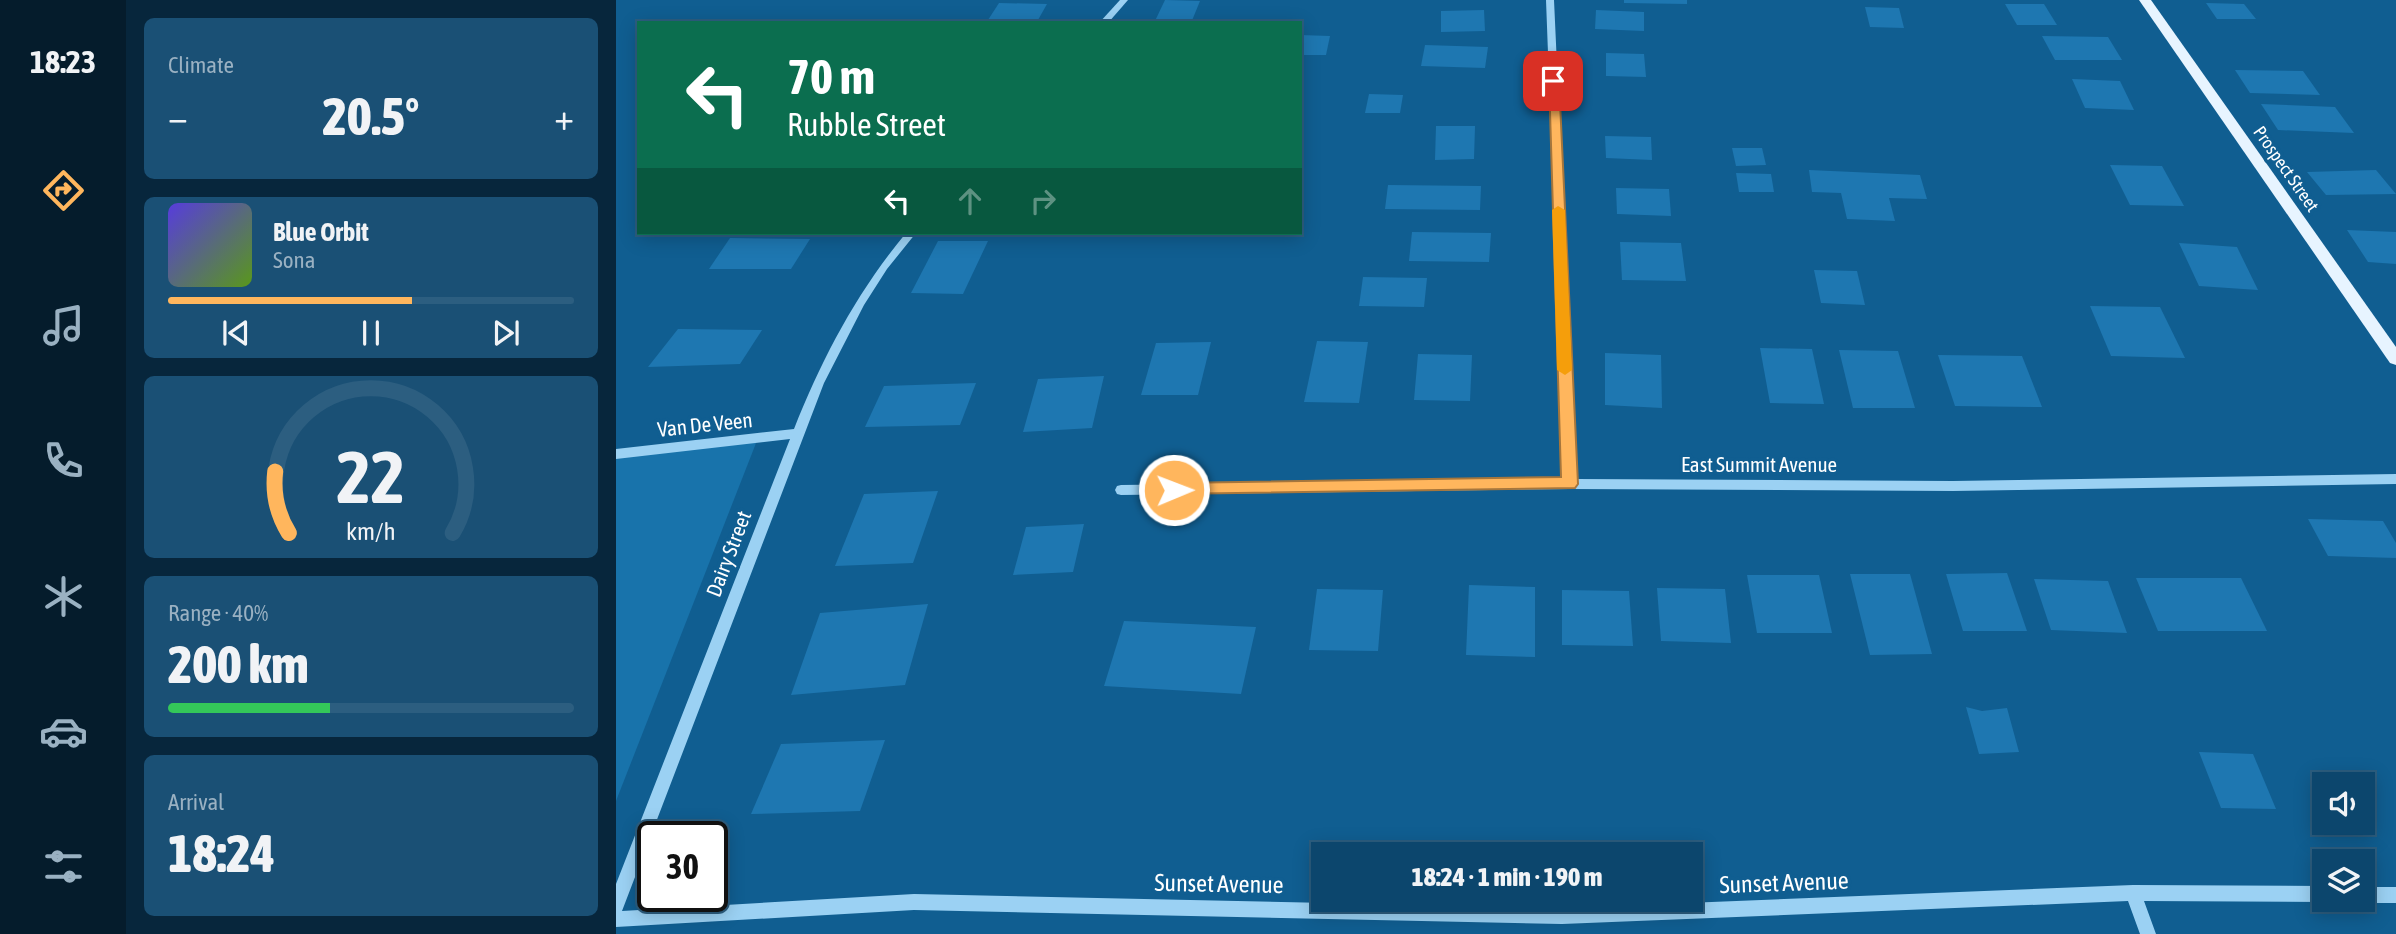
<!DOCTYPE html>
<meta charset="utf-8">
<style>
:root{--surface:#0c466d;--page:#1a5075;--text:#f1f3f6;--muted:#9ab1c2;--line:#2c5e80;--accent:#ffb65d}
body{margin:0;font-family:"Asap Condensed",sans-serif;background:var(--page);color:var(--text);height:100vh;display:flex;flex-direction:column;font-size:26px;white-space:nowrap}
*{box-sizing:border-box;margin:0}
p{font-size:23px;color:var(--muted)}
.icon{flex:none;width:38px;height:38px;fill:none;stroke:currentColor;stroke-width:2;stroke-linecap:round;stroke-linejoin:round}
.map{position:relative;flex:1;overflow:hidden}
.drawer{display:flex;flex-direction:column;gap:18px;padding:18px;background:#07263c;width:490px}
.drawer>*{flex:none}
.hud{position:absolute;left:21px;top:21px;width:665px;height:214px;border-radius:0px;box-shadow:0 4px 18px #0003,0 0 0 2px var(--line);background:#0b6e4f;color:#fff;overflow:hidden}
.fabs{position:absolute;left:1696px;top:772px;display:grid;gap:14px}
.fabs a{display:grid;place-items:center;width:63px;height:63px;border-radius:0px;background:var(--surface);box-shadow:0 4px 18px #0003,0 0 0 2px var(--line);font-size:35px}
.speed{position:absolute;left:21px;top:821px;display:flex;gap:14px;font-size:35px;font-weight:700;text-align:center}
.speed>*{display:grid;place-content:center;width:91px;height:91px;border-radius:50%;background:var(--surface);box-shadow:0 4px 18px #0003,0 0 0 2px var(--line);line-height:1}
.speed .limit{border:4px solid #111;border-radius:10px;background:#fff;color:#111}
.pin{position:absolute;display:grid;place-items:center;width:60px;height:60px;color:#fff;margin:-30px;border-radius:14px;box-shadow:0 4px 10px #0006}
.me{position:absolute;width:77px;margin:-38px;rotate:89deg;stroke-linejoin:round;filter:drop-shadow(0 0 5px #0008)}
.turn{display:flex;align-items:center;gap:24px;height:147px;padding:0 35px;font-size:32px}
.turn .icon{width:91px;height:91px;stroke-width:2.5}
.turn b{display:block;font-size:49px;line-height:60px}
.lanes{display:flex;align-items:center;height:66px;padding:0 35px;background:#0003;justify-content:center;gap:35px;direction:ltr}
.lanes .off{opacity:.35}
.big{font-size:52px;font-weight:800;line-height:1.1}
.drawer .card{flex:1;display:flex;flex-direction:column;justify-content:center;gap:10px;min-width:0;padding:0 24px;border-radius:10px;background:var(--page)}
.drawer .dial{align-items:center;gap:0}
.dial svg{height:182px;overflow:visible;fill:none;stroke:var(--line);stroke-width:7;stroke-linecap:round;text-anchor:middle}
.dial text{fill:var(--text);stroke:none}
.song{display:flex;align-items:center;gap:21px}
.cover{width:84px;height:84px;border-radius:10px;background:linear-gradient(135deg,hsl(250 70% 55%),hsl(90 70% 35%))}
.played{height:7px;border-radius:4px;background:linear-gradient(90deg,var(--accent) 60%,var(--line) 60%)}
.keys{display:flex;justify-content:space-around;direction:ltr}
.heat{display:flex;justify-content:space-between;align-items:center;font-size:38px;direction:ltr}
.charge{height:10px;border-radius:5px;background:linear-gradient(90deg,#34c759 40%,var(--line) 0)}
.trip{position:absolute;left:695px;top:842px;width:392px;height:70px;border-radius:0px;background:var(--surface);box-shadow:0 4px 18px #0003,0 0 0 2px var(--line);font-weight:800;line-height:70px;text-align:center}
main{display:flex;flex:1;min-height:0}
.tabs{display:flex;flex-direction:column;width:126px;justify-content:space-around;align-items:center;background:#051c2c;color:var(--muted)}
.tabs .icon{width:49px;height:49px}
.tabs .on{color:var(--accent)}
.tabs b{font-size:32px;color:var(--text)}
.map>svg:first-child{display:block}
.green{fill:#1873ab}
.building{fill:#1e77b1}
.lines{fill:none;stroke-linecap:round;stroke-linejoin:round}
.minor{fill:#9bd1f3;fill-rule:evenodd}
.major{fill:#e7f4ff;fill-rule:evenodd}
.route{fill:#ffb65d;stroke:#a6763c;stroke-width:2}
.slow{fill:#f59e0b}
.labels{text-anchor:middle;stroke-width:7;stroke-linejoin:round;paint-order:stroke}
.far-street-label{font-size:18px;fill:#fff;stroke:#105e91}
.street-label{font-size:21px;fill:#fff;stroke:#105e91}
.near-street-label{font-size:24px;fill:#fff;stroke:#105e91}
</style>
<main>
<nav class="tabs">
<b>18:23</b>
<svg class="icon on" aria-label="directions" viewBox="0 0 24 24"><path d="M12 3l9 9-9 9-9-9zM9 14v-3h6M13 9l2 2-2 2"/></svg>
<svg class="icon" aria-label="music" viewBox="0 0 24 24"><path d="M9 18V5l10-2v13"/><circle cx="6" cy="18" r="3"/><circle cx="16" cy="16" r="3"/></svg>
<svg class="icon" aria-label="phone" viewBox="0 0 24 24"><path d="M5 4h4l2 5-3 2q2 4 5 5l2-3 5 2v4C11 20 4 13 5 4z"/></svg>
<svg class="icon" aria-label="climate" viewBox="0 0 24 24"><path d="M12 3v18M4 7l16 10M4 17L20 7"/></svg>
<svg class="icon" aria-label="car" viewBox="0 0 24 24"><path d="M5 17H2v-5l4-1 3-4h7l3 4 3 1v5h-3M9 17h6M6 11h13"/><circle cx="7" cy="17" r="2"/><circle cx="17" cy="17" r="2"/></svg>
<svg class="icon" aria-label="filters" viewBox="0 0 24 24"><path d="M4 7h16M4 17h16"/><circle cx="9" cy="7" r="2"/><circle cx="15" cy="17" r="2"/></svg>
</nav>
<section class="drawer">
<div class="card"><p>Climate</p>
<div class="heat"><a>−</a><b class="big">20.5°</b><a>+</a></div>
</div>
<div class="card">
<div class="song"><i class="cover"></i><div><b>Blue Orbit</b><p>Sona</p></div></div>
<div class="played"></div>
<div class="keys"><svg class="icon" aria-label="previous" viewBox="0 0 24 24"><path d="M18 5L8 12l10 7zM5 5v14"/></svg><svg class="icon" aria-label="pause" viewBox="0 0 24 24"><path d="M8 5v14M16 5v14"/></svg><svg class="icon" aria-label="next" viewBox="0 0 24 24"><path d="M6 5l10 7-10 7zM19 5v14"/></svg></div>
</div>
<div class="card dial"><svg viewBox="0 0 100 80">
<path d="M14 69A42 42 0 1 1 86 69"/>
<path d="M14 69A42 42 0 0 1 8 42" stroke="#ffb65d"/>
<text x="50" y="56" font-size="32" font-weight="700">22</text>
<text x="50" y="72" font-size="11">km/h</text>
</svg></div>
<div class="card"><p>Range · 40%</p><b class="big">200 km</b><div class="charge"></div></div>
<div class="card"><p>Arrival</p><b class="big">18:24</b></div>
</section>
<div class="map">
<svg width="1780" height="934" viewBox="0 0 1780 934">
<rect width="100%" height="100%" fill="#105e91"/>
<polygon class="green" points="142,438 0,801 0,452"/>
<g class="building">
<polygon points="549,0 550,0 584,1 575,23 538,23"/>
<polygon points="1008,0 1071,0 1071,4 1008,3"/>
<polygon points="383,3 431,4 422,20 372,20"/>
<polygon points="1590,3 1628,4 1640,19 1601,19"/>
<polygon points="1389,4 1428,4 1441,25 1401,25"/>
<polygon points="1249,7 1283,8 1288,28 1254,27"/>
<polygon points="868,10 869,31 825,32 825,11"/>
<polygon points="980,10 1028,12 1028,31 979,29"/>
<polygon points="684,35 714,36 710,55 684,55"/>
<polygon points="1426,36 1492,37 1506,60 1439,60"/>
<polygon points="809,45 872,47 869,68 805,66"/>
<polygon points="990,53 1028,54 1030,77 990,76"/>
<polygon points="1619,70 1687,71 1704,95 1634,93"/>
<polygon points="1456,79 1504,81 1518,110 1469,108"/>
<polygon points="753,94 787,95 784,113 749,113"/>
<polygon points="1645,104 1719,107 1738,133 1662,130"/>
<polygon points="820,126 859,126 858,159 819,160"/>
<polygon points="989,136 1035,137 1036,160 990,158"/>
<polygon points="1116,148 1146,148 1150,165 1120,166"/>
<polygon points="1494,165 1546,166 1568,206 1514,205"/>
<polygon points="1193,170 1304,175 1311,199 1273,198 1279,221 1231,219 1225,193 1196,192"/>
<polygon points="1760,170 1780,194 1710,195 1691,172"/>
<polygon points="1120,173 1155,174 1158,192 1123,192"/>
<polygon points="772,185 865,186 864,210 769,209"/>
<polygon points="1000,188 1053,189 1055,216 1001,214"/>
<polygon points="1731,230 1780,232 1780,264 1752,262"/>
<polygon points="796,232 875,233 873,262 793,261"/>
<polygon points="114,238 194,239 175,269 93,269"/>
<polygon points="322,241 372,241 347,294 295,293"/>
<polygon points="1004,242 1065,243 1070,281 1006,280"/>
<polygon points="1563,243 1621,247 1642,290 1583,286"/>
<polygon points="1198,270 1241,271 1249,305 1205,303"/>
<polygon points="747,277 811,278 808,307 743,306"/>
<polygon points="1474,306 1544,307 1569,358 1495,356"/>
<polygon points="62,329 146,330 124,364 32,367"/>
<polygon points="701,341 752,342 743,403 688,402"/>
<polygon points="595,342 582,395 525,395 540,343"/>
<polygon points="1144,348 1196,349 1208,404 1154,403"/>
<polygon points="1223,350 1282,351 1299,408 1237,408"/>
<polygon points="989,353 1045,355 1046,408 989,405"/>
<polygon points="802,354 856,355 854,401 798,400"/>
<polygon points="1322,355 1406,356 1426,407 1339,406"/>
<polygon points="488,376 476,428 407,432 422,379"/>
<polygon points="360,383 344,425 249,427 268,386"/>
<polygon points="322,491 297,563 219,566 248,494"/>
<polygon points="1692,519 1767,521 1780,543 1780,558 1712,556"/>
<polygon points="468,524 457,572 397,575 410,527"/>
<polygon points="1391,573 1411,631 1347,631 1330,574"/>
<polygon points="1234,574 1294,574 1316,654 1254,655"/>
<polygon points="1131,575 1203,575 1216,633 1141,633"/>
<polygon points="1520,578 1625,578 1651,631 1542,631"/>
<polygon points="1418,579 1492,581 1511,633 1435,630"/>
<polygon points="853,585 919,587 919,657 850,655"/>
<polygon points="1041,588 1109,589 1115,643 1045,641"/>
<polygon points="701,589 767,590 762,651 693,650"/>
<polygon points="946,590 1013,591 1017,646 946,645"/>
<polygon points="312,604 289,685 175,695 204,613"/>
<polygon points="508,621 640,627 625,694 488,686"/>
<polygon points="1350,707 1366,711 1391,708 1403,752 1363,754"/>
<polygon points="269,740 244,811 135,814 165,744"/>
<polygon points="1583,752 1637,754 1660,809 1605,808"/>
</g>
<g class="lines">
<g class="minor">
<polygon points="504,0 512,0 492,23 483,23"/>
<polygon points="930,0 938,0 960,479 1337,481 1780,474 1780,484 1337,491 954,489 505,495 501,494 499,490 501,486 505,485 948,479"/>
<path d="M290 233H300L271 269 248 305 208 383 6 911 298 894 946 908 1517 885 1708 886V900H1714L1708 902 1528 901 1540 934H1524L1512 901 946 924 298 910 0 927V884L174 439 0 459V449L178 429C206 358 241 292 290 233Z"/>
<polygon points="1746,887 1780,887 1780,903 1746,903 1740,901 1746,900"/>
</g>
<polygon class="major" points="1523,0 1535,0 1780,347 1780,365 1774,363"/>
</g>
<polygon class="route" points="933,78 943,81 962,484 959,488 552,494 550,490 552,485 558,483 945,477"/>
<polygon class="slow" points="942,206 949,210 956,370 949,375 941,370 936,210"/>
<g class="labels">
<g class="far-street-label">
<text transform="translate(1670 169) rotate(55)" y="6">Prospect Street</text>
</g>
<g class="street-label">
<text transform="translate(89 425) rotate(-6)" y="7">Van De Veen</text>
<text x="1143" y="472">East Summit Avenue</text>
<text transform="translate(113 554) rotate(-69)" y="7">Dairy Street</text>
</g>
<g class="near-street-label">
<text transform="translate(1168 883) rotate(-2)" y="8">Sunset Avenue</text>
<text transform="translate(603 884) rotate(1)" y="8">Sunset Avenue</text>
</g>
</g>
</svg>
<div class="fabs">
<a><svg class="icon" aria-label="sound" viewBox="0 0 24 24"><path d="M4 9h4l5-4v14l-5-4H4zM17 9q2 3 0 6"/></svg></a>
<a><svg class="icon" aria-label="layers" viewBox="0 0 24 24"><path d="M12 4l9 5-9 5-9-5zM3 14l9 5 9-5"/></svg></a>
</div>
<div class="speed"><div class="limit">30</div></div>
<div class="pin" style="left:937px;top:81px;background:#d93025"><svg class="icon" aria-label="arrive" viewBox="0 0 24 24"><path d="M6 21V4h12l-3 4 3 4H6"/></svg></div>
<svg class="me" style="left:558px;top:490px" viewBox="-20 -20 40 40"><circle r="17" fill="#ffb65d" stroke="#fff" stroke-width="3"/><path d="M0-11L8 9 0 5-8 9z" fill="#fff"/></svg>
<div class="trip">18:24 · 1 min · 190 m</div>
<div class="hud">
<div class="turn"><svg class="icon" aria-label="left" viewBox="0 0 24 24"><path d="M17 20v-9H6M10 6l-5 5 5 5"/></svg><div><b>70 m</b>Rubble Street</div></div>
<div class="lanes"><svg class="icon" aria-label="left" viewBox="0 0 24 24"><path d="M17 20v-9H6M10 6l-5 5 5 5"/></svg><svg class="icon off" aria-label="ahead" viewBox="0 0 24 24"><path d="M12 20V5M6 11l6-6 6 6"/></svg><svg class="icon off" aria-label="right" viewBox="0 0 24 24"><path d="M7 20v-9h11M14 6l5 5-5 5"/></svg></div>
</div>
</div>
</main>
